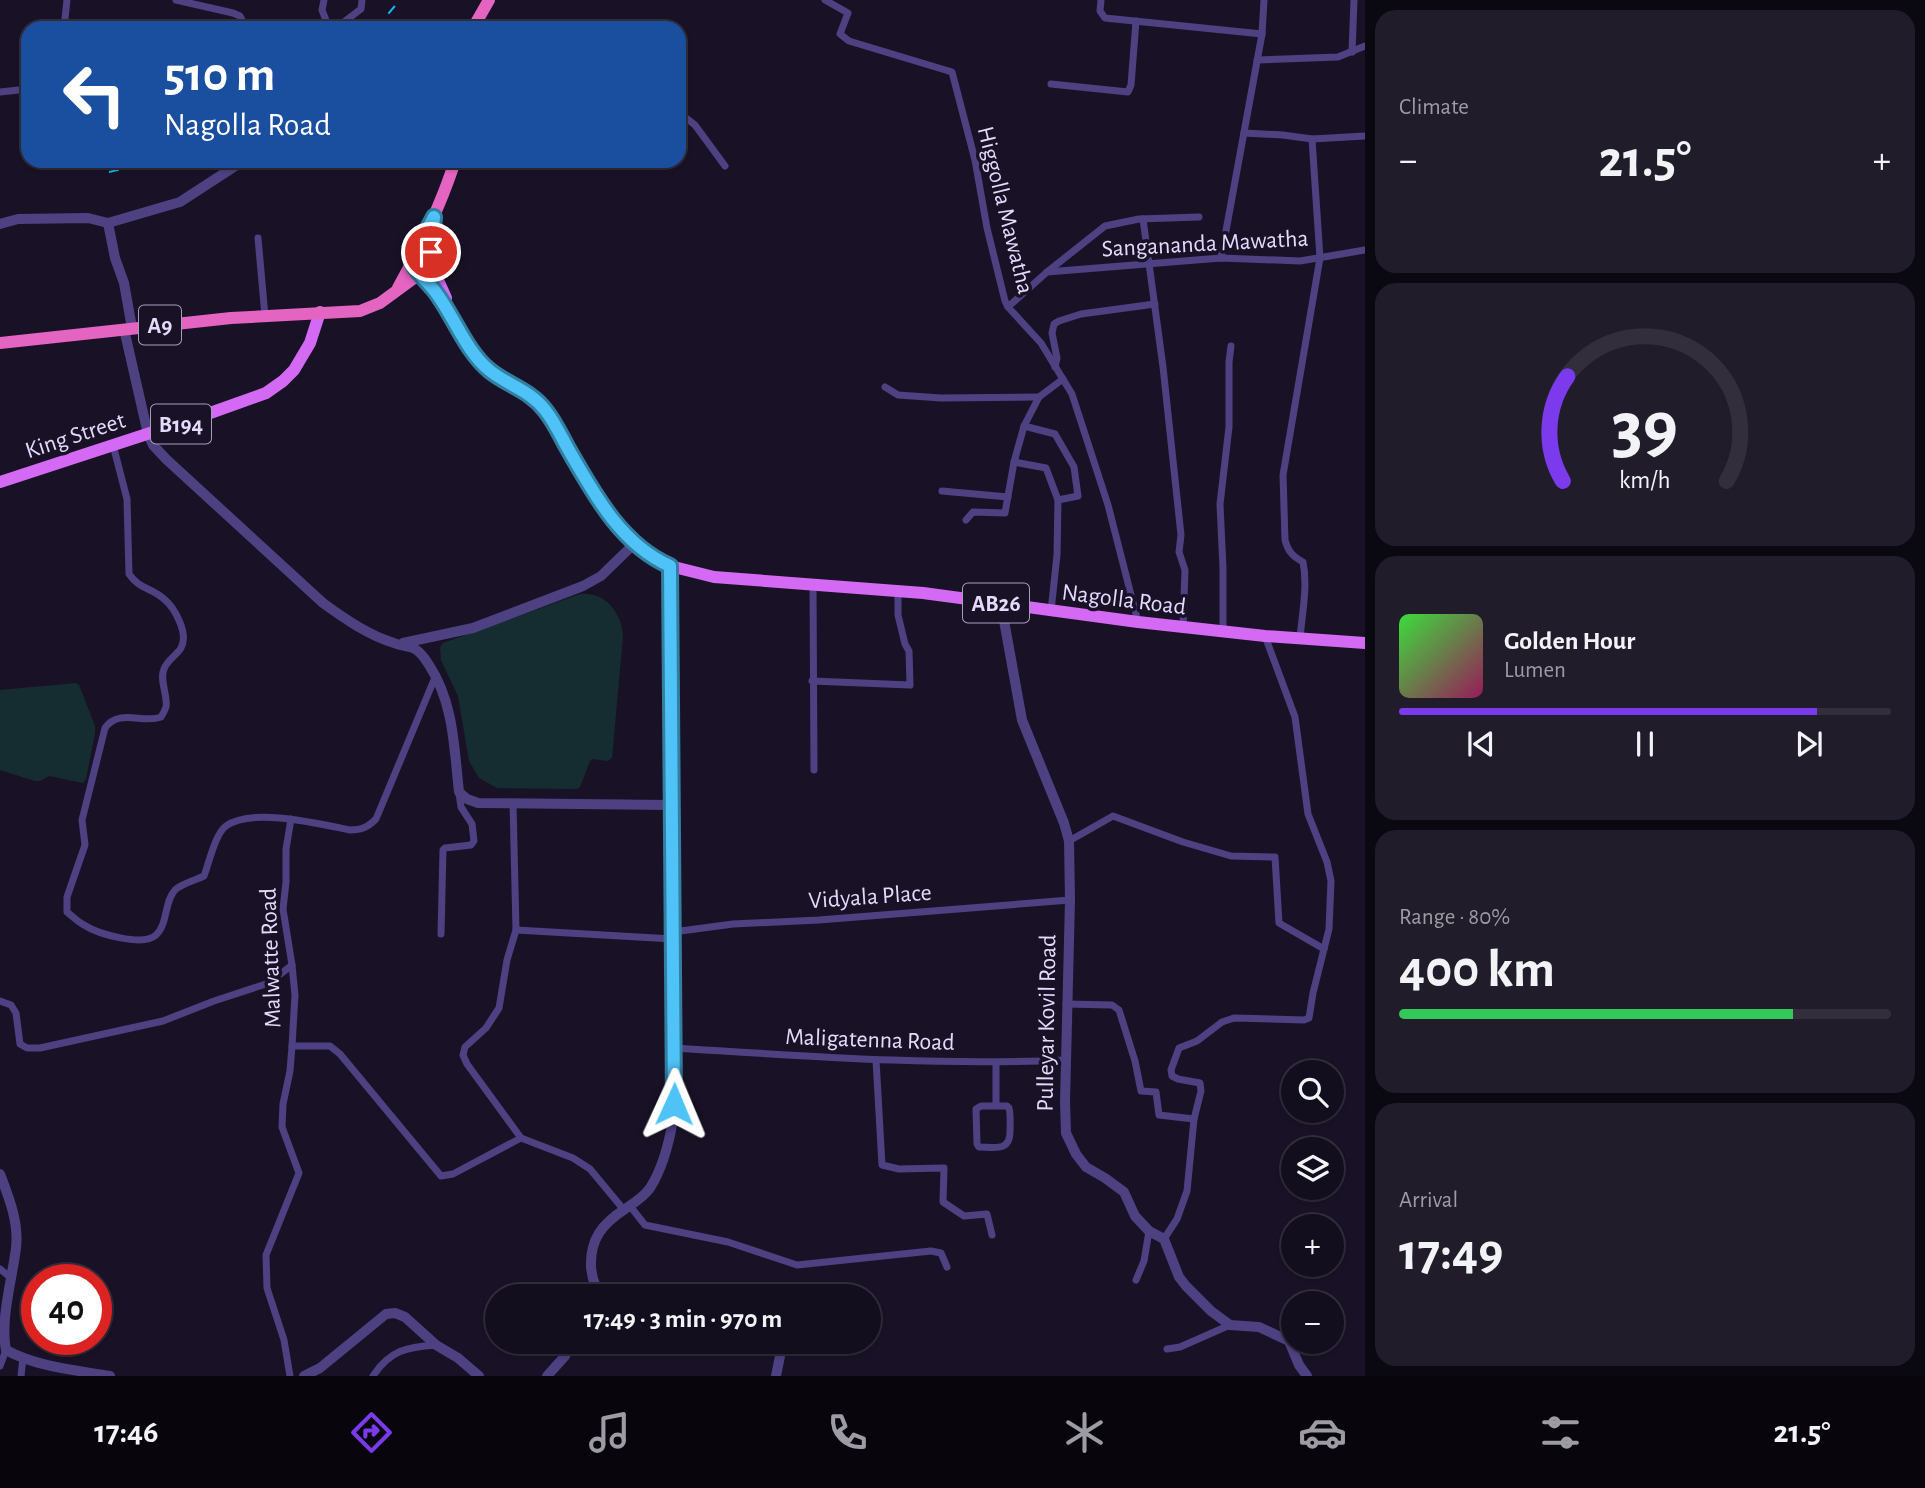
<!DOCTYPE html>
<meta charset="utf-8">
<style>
:root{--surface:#130e1d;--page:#201c2a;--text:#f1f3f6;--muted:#9d9ca4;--line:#322e3b;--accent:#7c3aed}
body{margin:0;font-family:"Alegreya Sans",sans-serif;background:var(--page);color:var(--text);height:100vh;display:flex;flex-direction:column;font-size:26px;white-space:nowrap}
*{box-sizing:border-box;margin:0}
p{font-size:23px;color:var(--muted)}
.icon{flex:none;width:38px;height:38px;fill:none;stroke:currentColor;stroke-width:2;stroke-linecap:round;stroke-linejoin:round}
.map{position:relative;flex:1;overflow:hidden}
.panel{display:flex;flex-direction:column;gap:10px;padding:10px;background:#0a0810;width:560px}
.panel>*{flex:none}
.top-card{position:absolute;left:21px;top:21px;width:665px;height:147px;border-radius:21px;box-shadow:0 2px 5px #0004,0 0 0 2px var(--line);background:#1a4fa0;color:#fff;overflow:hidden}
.tools{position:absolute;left:1281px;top:1060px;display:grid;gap:14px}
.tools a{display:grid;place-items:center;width:63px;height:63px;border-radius:50%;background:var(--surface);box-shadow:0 2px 5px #0004,0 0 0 2px var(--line);font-size:35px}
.speed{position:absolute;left:21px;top:1264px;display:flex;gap:14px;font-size:35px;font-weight:700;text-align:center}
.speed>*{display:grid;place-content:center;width:91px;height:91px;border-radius:50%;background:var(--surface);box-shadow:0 2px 5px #0004,0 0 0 2px var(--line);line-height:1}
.speed .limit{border:10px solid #d22;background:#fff;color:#111}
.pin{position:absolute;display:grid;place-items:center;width:60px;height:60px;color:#fff;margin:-30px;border:4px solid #fff;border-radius:50%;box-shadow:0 2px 7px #0007}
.me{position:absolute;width:77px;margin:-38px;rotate:1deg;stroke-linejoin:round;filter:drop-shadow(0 0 5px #0008)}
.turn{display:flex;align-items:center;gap:24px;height:147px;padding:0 28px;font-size:32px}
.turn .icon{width:91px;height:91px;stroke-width:2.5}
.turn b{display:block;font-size:49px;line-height:60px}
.big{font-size:52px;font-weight:700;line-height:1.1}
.panel .widget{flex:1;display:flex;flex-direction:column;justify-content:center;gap:10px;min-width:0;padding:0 24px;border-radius:21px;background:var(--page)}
.panel .dial{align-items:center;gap:0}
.dial svg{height:182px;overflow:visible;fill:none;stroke:var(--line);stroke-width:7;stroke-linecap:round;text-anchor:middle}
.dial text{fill:var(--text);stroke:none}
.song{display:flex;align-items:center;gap:21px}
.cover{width:84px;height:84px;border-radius:10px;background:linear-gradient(135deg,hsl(120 70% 55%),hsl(330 70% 35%))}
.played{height:7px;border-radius:4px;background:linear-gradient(90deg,var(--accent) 85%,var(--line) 85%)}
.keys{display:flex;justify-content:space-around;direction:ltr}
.heat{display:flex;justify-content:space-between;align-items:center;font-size:38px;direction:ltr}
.charge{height:10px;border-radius:5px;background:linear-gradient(90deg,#34c759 80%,var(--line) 0)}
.trip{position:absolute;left:485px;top:1284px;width:396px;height:70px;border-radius:35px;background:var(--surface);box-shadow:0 2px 5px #0004,0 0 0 2px var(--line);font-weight:700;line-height:70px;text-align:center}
.dock{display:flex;height:112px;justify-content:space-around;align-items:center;background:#08060c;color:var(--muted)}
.dock .icon{width:49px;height:49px}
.dock .active{color:var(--accent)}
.dock b{font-size:32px;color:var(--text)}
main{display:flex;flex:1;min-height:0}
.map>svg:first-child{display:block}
.green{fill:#152d30}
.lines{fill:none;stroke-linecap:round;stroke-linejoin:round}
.minor{stroke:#4d4182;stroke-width:7}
.tertiary{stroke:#4d4182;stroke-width:10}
.primary{stroke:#d46af4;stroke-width:12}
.trunk{stroke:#e464c2;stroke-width:12}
.rail{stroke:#16b8ed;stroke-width:2;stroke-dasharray:10 9;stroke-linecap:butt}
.route-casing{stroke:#337fa1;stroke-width:18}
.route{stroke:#4fc3f7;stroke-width:12}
.labels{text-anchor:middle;stroke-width:7;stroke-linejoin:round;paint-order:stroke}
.shield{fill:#191227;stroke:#a69fbc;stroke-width:2}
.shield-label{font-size:23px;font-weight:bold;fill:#e3dbfc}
.street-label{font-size:24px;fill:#e3dbfc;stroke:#191227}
</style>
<main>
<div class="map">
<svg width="1365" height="1376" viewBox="0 0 1365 1376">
<rect width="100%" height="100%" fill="#191227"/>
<g class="green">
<path d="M580 594C605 591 622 613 623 636L612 758 608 761 593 759 590 761 580 787 577 789 497 788 479 778 469 761 458 696 441 660 440 647 443 643Z"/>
<polygon points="76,683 79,685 95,726 95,733 86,779 83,783 49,776 40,781 35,781 0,770 0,690"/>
</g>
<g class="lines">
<g class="minor">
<polyline points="176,0 233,13 240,16 246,28"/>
<polyline points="324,0 322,10 329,28"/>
<polyline points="825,0 848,13 840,34 849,41 952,72 975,160 987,228 1005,301 1008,307 1041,343 1072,394 1108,505 1138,622"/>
<polyline points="1101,0 1100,11 1105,18 1262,34"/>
<polyline points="64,28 67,0"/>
<polyline points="336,28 361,9 362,0"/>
<polyline points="1352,52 1354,0"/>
<polyline points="1257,60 1338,57 1365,46"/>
<polyline points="1051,84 1128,92 1131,85 1136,21"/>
<polyline points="0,92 28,89"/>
<polyline points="679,118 686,118 695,125 725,166"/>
<polyline points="1244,133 1283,135 1312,139 1365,136"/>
<polyline points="1143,219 1163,367 1181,535 1179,552 1185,570 1183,627"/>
<polyline points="258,238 265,316"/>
<polyline points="1221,258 1262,34 1264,0"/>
<polyline points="1047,272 1221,258 1300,261 1365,250"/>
<polyline points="1008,307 1047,272 1105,226 1139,219 1199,217"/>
<polyline points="1055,367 1057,358 1052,333 1054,324 1059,321 1081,314 1155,304"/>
<polyline points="885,387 898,395 941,398 1039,397"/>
<polyline points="1024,426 1039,397 1063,379"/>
<path d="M113 445 127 499 129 574C140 590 151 587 164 599 175 608 189 634 181 648 177 655 167 660 164 669 159 680 168 695 166 707 165 710 163 714 161 717 143 724 119 708 105 728L82 820 85 845 67 897V912C72 916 78 922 84 925 98 934 143 947 156 935 168 924 164 902 175 890 181 884 196 880 204 876 209 863 215 834 226 826 252 807 320 824 350 830 362 830 368 827 376 819L436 675"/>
<polyline points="1014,462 1024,426 1055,434 1074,467 1078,496 1058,500"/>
<polyline points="942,491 1008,497"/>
<polyline points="966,520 973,512 1005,513 1014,462 1046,468 1058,500 1057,555 1051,611"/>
<polyline points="813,584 814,770"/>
<polyline points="1223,632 1223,568 1220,504 1229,427 1229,362 1231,346"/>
<path d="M1300 638C1302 614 1308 586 1303 562 1292 556 1288 551 1285 540L1283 475 1320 258 1312 139"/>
<polyline points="812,681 910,685 909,651 905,644 898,615 898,592"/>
<polyline points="513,803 516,930 507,960 499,1008 486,1028 465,1047 463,1055 467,1064 521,1138 573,1158 590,1169 624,1210"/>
<polyline points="1069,841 1113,816 1183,842 1231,856 1275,857 1279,923 1324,949"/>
<polyline points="516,930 673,939"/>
<polyline points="673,932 733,924 819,920 1070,900"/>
<polyline points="441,934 443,850 445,848 471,845 474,841 472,824 461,807 459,793"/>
<polyline points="0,1001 11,1005 16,1013 20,1044 27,1048 40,1048 163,1021 214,1001 269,983 292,965"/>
<polyline points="1066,1004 1112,1005 1119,1010 1135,1061 1141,1091 1156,1092 1159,1115 1194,1119"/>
<polyline points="292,1046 330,1046 340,1054 441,1176 453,1174 521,1138"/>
<path d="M674 1048C805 1056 935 1066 1065 1060"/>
<polyline points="876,1060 882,1165 899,1169 944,1168 943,1202 964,1216 987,1214 992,1235"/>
<path d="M996 1106H981L976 1109 977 1144 979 1147C994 1147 1010 1152 1010 1132 1010 1124 1011 1116 1009 1108L1007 1106H996V1063"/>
<polyline points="630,1206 645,1225 728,1242 797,1265 931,1251 941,1253 947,1267"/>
<polyline points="1164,1239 1177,1219 1187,1191 1194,1119 1201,1091 1200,1083 1178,1079 1172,1076 1171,1070 1179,1048 1197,1041 1222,1022 1234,1018 1304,1020 1309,1018 1313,993 1329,929 1331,881 1327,862 1308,814 1295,717 1265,636"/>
<polyline points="0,1269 10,1277"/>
<polyline points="1136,1280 1144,1261 1149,1231"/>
<polyline points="1167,1349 1180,1347 1230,1325"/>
<polyline points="0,1366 6,1350"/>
<polyline points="21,1376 23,1358"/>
<polyline points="290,1376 284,1340 267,1288 266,1255 299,1173 282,1127 283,1104 290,1071 292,1046 295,995 292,965 283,909 286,882 286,849 291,819"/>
<path d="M373 1376C390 1350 407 1347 436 1345"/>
</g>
<g class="tertiary">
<polyline points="108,223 115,258 124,283 132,328"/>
<polyline points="0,224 18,219 88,218 108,223 180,202 243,161"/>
<path d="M124 329 148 434 153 445 166 459 323 603C345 619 368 635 394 643 401 646 409 646 415 649 422 653 425 659 429 665 454 703 454 748 459 792L467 799 478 803 670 805"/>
<polyline points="1001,604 1022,720 1064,823 1069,841 1070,900 1065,1102 1066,1133 1076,1154 1086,1167 1105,1178 1124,1192 1135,1216 1149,1231 1164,1239 1179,1277 1186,1286 1211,1311 1230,1325 1259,1327 1289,1341 1299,1365 1307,1376"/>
<polyline points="403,643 473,628 583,586 601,576 634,544"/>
<path d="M0 1174C9 1198 19 1222 16 1248 12 1280 0 1320 6 1350 37 1367 75 1370 110 1376"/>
<path d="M603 1297C595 1289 592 1278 591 1267 590 1239 602 1224 625 1209 634 1203 644 1197 650 1188 663 1168 669 1143 673 1120L670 566"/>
<polyline points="304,1376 320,1368 386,1314 395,1313 405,1317 436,1345 458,1358 479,1376"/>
<polyline points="547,1376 565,1356 572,1342"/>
<polyline points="776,1376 780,1356 778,1342"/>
</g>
<g class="primary">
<polyline points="427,262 433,269 446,298"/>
<polyline points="420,272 424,280 435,291 476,355 486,368 522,390 535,399 547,411 584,476 628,538 644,552 670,566 714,577 923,593 1138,622 1265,636 1365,643"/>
<polyline points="0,482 199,417 266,393 283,381 294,370 310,343 320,312"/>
</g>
<g class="trunk">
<polyline points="473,28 489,0"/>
<polyline points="427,262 431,252 433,228"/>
<path d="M398 288C420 248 441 205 455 161"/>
<path d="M0 343 231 318 360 311 380 303 425 270 427 262C424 257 418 256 414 260 413 265 415 270 420 272"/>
</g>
<g class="rail">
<polyline points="376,28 400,0"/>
<polyline points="109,172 160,161"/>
</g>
</g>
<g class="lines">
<g class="route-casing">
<path id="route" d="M431 252 434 217C429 227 411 257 414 266 416 271 430 285 434 290 453 314 465 350 489 370 507 385 530 390 545 410 554 421 560 434 567 447 593 492 620 544 670 566L674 1104"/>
</g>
<use href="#route" class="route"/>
</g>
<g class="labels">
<g class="shield">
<rect x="139" y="305.5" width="42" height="39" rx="5"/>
<rect x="151" y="404.5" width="60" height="39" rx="5"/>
<rect x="963" y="583.5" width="66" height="39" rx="5"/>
</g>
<g class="shield-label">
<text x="160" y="333">A9</text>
<text x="181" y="432">B194</text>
<text x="996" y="611">AB26</text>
</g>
<g class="street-label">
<text transform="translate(1006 210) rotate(76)" y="8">Higgolla Mawatha</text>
<text transform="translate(1205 243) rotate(-3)" y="8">Sangananda Mawatha</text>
<text transform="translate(75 435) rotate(-18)" y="8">King Street</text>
<text transform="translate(1124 599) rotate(7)" y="8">Nagolla Road</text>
<text transform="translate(870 896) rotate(-4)" y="8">Vidyala Place</text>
<text transform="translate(270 958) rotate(-92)" y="8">Malwatte Road</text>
<text transform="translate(1046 1023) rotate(-89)" y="8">Pulleyar Kovil Road</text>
<text transform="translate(870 1039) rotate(2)" y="8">Maligatenna Road</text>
</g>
</g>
</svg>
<div class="tools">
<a><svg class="icon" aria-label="search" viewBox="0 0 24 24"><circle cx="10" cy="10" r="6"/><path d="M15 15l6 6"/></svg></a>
<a><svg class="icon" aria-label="layers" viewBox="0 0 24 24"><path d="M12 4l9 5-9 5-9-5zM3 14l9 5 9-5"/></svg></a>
<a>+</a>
<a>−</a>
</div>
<div class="speed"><div class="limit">40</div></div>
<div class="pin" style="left:431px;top:252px;background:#d93025"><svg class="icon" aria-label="arrive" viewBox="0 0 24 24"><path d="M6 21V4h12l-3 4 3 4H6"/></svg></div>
<svg class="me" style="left:674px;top:1104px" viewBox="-20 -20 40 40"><path d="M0-17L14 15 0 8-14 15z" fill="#4fc3f7" stroke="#fff" stroke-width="4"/></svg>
<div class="trip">17:49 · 3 min · 970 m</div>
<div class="top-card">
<div class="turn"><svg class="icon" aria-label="left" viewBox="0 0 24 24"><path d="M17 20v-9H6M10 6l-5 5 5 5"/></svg><div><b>510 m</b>Nagolla Road</div></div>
</div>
</div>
<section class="panel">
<div class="widget"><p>Climate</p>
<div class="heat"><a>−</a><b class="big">21.5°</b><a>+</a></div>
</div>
<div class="widget dial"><svg viewBox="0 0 100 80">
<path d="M14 69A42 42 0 1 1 86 69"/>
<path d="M14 69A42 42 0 0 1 16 23" stroke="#7c3aed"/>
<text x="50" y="56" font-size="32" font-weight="700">39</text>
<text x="50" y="72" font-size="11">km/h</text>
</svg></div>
<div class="widget">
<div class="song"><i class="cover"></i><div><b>Golden Hour</b><p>Lumen</p></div></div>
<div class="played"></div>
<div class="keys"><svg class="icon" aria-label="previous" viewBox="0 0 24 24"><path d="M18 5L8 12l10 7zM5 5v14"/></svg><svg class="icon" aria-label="pause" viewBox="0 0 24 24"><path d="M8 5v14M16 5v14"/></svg><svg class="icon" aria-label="next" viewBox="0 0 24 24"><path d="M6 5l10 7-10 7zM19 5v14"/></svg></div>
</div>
<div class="widget"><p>Range · 80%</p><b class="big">400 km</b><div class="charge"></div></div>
<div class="widget"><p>Arrival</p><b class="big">17:49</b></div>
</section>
</main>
<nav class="dock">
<b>17:46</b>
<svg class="icon active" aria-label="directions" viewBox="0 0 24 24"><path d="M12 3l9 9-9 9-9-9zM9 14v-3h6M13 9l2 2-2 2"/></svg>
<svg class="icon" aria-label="music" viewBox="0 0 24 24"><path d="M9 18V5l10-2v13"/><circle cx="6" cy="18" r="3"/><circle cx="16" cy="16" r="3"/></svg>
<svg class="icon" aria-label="phone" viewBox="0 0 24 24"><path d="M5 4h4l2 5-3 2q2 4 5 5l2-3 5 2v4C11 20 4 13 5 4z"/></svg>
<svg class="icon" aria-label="climate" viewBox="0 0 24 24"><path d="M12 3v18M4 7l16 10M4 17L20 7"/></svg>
<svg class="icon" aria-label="car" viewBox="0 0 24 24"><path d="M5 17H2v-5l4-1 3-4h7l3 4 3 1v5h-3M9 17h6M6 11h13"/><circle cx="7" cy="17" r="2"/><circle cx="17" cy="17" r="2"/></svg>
<svg class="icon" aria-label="filters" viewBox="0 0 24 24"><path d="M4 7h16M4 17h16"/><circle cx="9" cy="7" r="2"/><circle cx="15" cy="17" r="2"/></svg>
<b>21.5°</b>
</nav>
